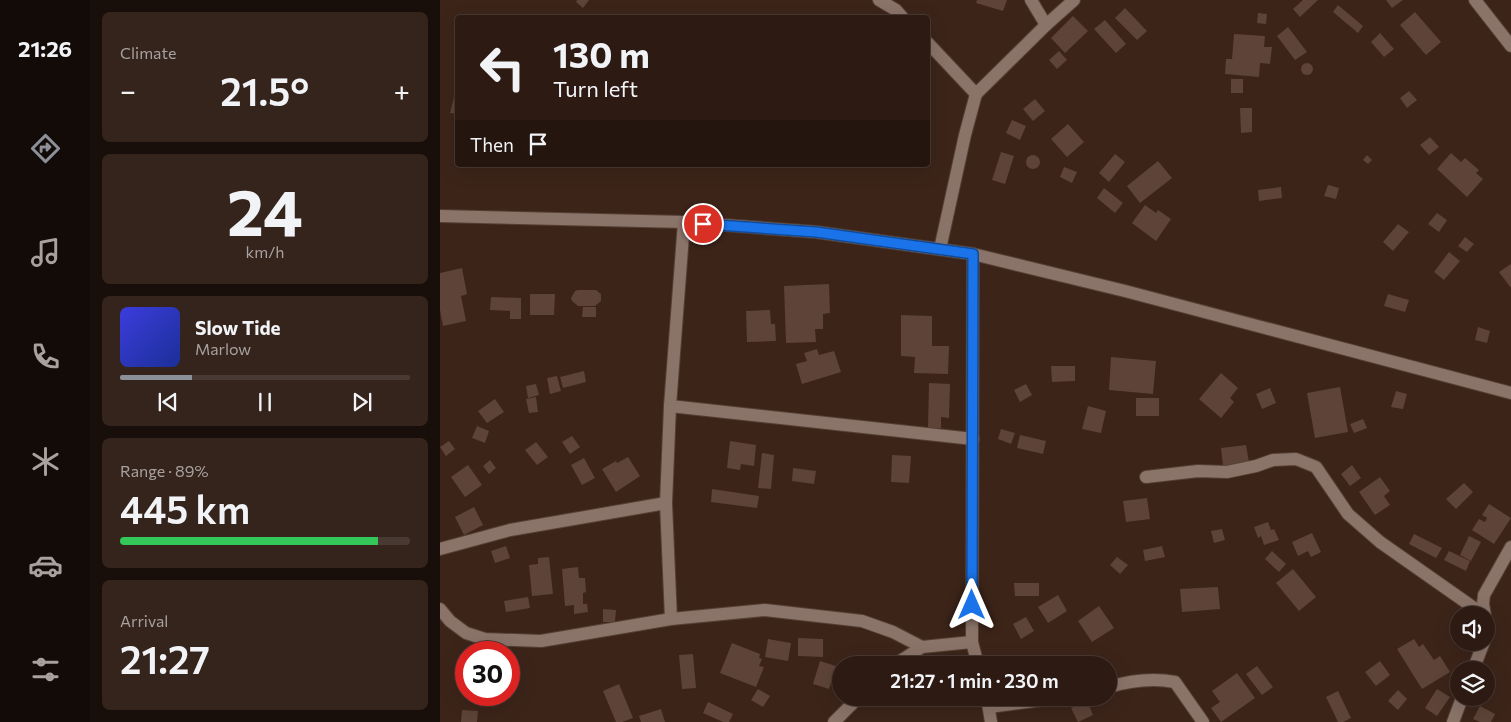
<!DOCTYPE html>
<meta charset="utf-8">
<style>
:root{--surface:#2d1b13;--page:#35241c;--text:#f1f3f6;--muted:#a7a1a0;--line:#483933;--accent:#8c9099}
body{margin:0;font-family:Commissioner,sans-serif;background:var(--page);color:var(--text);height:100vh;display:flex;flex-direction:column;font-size:19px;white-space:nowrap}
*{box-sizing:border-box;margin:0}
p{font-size:16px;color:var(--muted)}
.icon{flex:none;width:28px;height:28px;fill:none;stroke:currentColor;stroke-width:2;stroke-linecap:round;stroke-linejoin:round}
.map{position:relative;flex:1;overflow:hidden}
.side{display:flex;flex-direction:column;gap:12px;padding:12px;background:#190f0a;width:350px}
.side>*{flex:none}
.banner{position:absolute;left:15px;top:15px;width:475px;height:152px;border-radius:5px;box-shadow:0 5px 20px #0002,0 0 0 1px var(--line);background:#2d1b13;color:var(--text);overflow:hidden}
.fabs{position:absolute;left:1010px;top:606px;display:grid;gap:10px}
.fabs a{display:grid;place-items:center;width:45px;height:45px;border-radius:50%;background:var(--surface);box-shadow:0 5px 20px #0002,0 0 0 1px var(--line);font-size:25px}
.speed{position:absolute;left:15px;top:641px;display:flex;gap:10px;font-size:25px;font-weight:700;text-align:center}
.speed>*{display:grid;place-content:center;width:65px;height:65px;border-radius:50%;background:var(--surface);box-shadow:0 5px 20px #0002,0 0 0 1px var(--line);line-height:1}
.speed .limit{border:8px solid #d22;background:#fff;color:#111}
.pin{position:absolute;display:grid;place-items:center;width:42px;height:42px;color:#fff;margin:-21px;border:2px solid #fff;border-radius:50%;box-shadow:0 1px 5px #0007}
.me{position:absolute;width:55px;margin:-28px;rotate:0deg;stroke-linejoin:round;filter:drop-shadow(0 0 4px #0008)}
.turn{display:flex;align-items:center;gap:18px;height:105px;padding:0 15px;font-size:22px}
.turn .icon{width:65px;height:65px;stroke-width:2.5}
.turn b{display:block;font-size:35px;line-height:42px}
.then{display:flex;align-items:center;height:48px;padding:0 15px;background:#0003;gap:10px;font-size:19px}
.big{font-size:38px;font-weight:600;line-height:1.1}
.side .widget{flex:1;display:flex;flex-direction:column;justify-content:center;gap:8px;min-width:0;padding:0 18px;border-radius:8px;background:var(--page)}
.side .dial{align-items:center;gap:0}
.dial b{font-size:65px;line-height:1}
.song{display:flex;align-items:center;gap:15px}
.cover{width:60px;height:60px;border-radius:8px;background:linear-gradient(135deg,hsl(240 70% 55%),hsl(230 70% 35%))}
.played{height:5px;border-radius:2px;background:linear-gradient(90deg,var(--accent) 25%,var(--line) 25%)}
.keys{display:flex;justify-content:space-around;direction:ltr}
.heat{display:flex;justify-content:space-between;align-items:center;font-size:28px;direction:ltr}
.charge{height:8px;border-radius:4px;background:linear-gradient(90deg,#34c759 89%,var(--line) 0)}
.trip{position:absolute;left:392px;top:656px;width:285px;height:50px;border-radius:25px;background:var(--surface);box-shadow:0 5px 20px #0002,0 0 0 1px var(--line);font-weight:600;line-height:50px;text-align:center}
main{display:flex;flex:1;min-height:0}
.tab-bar{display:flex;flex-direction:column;width:90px;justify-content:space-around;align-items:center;background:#120b08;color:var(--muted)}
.tab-bar .icon{width:35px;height:35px}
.tab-bar .on{color:var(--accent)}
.tab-bar b{font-size:22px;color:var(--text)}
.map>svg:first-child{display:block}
.building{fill:#5d4338}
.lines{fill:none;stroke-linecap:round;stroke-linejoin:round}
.minor-casing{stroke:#553f34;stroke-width:14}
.minor{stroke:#8a7369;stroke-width:12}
.route-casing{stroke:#114b97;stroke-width:12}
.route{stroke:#1a73e8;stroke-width:9}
</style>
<main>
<nav class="tab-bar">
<b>21:26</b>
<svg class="icon on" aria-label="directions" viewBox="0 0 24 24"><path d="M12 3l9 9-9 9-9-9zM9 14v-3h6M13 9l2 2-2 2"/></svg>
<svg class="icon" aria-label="music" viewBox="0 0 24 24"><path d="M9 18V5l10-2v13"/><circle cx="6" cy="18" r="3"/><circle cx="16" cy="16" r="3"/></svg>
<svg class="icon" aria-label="phone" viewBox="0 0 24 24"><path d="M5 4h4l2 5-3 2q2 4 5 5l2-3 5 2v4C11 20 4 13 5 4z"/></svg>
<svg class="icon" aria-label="climate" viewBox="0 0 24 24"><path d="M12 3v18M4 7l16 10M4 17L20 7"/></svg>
<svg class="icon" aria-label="car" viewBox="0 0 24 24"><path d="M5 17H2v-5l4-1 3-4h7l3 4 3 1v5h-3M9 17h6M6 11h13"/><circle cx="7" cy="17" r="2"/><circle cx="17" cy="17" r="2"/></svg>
<svg class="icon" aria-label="filters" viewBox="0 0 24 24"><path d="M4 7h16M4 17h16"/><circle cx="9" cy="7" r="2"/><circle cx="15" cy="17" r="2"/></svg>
</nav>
<section class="side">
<div class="widget"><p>Climate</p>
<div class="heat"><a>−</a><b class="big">21.5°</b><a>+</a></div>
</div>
<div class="widget dial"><b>24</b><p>km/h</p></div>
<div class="widget">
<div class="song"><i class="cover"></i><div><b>Slow Tide</b><p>Marlow</p></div></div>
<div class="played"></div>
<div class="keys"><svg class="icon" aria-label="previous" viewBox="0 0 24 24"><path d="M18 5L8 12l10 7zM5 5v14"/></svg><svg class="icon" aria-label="pause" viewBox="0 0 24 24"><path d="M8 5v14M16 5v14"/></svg><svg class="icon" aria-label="next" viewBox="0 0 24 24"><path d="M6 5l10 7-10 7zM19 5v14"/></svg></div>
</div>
<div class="widget"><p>Range · 89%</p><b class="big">445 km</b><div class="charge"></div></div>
<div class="widget"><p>Arrival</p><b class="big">21:27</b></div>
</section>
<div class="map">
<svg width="1071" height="722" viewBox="0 0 1071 722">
<rect width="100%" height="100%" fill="#3c2419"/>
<g class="building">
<polygon points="137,0 149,0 143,8 136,2"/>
<polygon points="537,0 567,0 563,11 536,3"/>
<polygon points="863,0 878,0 860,17 853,9"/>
<polygon points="946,0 963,0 952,8"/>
<polygon points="898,5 923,26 918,33 893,12"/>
<polygon points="685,8 707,31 697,40 675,18"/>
<polygon points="975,12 1001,42 986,55 960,25"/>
<polygon points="818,13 827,14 826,24 817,23"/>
<polygon points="633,16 648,31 625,53 611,38"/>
<polygon points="665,20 686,44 676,53 654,29"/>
<polygon points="848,27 867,52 855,60 837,36"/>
<polygon points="940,33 954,49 944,57 931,42"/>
<polygon points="794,34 825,36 824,47 832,47 830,64 820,63 819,77 785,74 786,59 792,59"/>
<polygon points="619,51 627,60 617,69 609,60"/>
<circle cx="867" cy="69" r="6"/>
<rect x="791" y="79" width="12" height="14"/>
<polygon points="17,85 18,85 18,114 10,113"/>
<polygon points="969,91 977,100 967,108 960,98"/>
<polygon points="595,99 605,111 593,121 583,109"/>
<polygon points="800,108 812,108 812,132 801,133"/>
<polygon points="572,120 586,126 580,140 566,133"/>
<polygon points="628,124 644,142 627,157 611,139"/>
<polygon points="990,137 999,147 989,155 980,145"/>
<polygon points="561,152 574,156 565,184 552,180"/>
<polygon points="1011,153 1021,162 1025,158 1039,170 1036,173 1043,179 1027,197 997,169"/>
<polygon points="675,154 685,162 669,182 659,173"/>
<circle cx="593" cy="162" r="7"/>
<polygon points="927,155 932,160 928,164 923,160"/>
<polygon points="718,161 732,178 700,203 687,186"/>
<polygon points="624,167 637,172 632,183 620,177"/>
<polygon points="888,185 899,188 896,199 884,196"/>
<polygon points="841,187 842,198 819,201 818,190"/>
<polygon points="664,188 683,203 675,213 657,198"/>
<polygon points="705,205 716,213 718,210 731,219 716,241 692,223"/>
<polygon points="997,213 1007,220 999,232 988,224"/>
<polygon points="958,224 969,232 953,251 943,242"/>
<polygon points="1025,237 1034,244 1027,252 1018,246"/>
<polygon points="1009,252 1020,261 1004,280 994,272"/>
<polygon points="1071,264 1071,288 1059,272"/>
<polygon points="22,268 27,294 21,296 26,321 3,326 0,310 0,273"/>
<polygon points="389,284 390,313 383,314 383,329 375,329 376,342 346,343 344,286"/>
<polygon points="138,290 156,290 161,294 161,301 155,306 138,306 132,301 131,298 135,291"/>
<polygon points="90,294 115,294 114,315 90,315"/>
<polygon points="948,294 969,300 965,312 944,306"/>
<polygon points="51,297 81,298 81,319 70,319 70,311 50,310"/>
<polygon points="143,307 156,307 156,317 142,317"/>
<polygon points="330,310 331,324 335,324 336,341 307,342 306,311"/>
<polygon points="461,315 492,316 492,346 509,346 508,374 474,373 475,357 461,356"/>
<polygon points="1038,327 1050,331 1047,343 1035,340"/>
<polygon points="377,349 379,355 394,351 401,372 362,384 356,364 367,361 364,353"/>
<polygon points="671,357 716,361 713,394 669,390"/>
<polygon points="611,366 635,366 635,381 612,382"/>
<polygon points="144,371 146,382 123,388 120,377"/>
<polygon points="781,373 798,388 790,398 794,402 781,418 759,399"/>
<polygon points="117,376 121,391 110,394 107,378"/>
<polygon points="489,383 510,384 509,418 501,417 501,428 488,428"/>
<polygon points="96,384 99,395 88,398 86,386"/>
<polygon points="586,384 592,395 580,402 574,390"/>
<polygon points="900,387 908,432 875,438 867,393"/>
<polygon points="830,388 836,403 822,409 816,394"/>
<polygon points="956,391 967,394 963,409 951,407"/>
<polygon points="96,397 98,412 89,413 86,399"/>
<rect x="696" y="398" width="23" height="18"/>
<polygon points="55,399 64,412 47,423 38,411"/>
<polygon points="648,406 666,411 661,433 642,429"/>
<polygon points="923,419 927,428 914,433 910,424"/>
<polygon points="37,426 49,431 45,443 32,438"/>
<polygon points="561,429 575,433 571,444 558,439"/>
<polygon points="580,435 606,441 603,454 577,448"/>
<polygon points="132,436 140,447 130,454 122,442"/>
<polygon points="9,441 15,449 6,456 0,447"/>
<polygon points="290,441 316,445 314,466 301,464 300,470 287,468"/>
<polygon points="96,442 108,457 97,465 85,450"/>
<polygon points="806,445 809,462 783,466 781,448"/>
<polygon points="322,453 334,455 331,489 318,488"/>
<polygon points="452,455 471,456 469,483 451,482"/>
<polygon points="188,457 200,476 176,492 162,469 176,461 177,463"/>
<polygon points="144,458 155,478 142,485 131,465"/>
<polygon points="50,460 56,468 49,474 43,466"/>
<polygon points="28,465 42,485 25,497 11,477"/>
<polygon points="912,465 921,478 910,486 901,474"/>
<polygon points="353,468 376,471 374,484 352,481"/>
<polygon points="940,477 950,491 944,496 950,505 935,515 919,492"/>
<polygon points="1024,483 1033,492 1016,509 1006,499"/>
<polygon points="272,489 319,496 317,508 271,502"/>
<polygon points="707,498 710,519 686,522 683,501"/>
<polygon points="1049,504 1071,518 1054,544 1032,530 1039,519 1045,522 1047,518 1042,515"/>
<polygon points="34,507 43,525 24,535 15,517"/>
<polygon points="828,522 831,530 834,529 839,540 824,545 821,536 818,538 814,527"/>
<polygon points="782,529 785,540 774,543 771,531"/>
<polygon points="872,533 881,552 871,557 868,551 858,556 852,542"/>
<polygon points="974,534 1002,548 996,558 969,544"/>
<polygon points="1029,536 1041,542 1031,561 1020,555"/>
<polygon points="66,546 70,558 55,563 51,551"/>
<polygon points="722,546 725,557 705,561 703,550"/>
<polygon points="832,551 846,564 839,572 825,559"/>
<polygon points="1009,551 1030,561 1026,571 1004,560"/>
<polygon points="109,557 113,594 92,596 89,565 98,564 98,558"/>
<polygon points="677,557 688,565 680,574 670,565"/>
<polygon points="138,567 139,578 145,578 146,592 143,593 143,604 147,604 148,612 134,614 134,605 125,606 122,569"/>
<polygon points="853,569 876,597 859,611 836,583"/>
<polygon points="574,583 599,583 599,596 575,596"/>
<polygon points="778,587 780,609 742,612 740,589"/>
<polygon points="618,595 627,611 608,623 598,607"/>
<polygon points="88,597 90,608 66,612 64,601"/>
<polygon points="659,606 674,628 652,642 638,621"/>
<polygon points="163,609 176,610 175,622 163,622"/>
<polygon points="586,617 594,631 581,639 573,624"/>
<polygon points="358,638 383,639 383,657 358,656"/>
<polygon points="328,639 351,643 348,661 325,657"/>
<polygon points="974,639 979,647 983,644 994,660 1000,656 1010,672 982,689 957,649"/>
<polygon points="292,643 320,654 319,658 322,659 319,666 324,667 316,687 280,673"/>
<polygon points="253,654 256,688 242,689 239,655"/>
<polygon points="380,661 396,666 389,689 373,684"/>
<polygon points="940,661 950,675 936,686 925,672"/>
<polygon points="817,666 833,687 822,695 806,674"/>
<polygon points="797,673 815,698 781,722 771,708 780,702 772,691"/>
<polygon points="179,684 193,718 182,722 176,722 163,691"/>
<polygon points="318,689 330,696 323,707 311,700"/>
<polygon points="997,689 1010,697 997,716 985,708"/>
<polygon points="958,690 967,699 958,710 948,701"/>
<polygon points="898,691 911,718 903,722 898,722 886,697"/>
<polygon points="647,701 653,715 638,722 631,708"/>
<polygon points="268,702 293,714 289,722 283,722 263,713"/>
<polygon points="1040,706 1055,714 1051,722 1040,722 1033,719"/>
<polygon points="221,709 225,722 201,722 199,716"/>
<polygon points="22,710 38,711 37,722 21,722"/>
</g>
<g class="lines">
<g class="minor-casing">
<g id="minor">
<polyline points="439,0 456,10 463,18"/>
<polyline points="591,0 606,25"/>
<polyline points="1035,0 1071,46"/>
<polyline points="488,43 536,94 525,135 500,249"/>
<polyline points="536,94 606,25 634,0"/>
<polyline points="0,216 244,222 376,232 533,254 685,291 1071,393"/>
<polyline points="533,254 532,642 538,665"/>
<polyline points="230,406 533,439"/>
<polyline points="706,477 758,471 787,472 816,466 833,460 856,459 876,467 908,514 940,542 1044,615"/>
<polyline points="0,549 70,530 226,503"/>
<polyline points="0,609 10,621 26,633 45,639 101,641 231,619 325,610 422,621 453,632 482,647"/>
<polyline points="1045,615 1043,604 1044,595 1071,547"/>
<polyline points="231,619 226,503 230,406 244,222"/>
<polyline points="1046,621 1048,625 1046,637"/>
<polyline points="454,665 482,647 532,642"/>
<polyline points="1033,670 1044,642"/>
<path d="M669 687C689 681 714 678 735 682L763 722"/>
<polyline points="547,698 551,722"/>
<polyline points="549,707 617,698"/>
<polyline points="394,722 418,698"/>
<polyline points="1013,722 1022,698"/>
</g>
</g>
<use href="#minor" class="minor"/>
</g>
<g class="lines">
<g class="route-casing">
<polyline id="route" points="263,224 376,232 533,254 532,605"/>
</g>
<use href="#route" class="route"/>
</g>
</svg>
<div class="fabs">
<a><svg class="icon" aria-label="sound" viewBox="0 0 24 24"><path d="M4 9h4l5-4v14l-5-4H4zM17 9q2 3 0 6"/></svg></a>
<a><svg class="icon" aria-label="layers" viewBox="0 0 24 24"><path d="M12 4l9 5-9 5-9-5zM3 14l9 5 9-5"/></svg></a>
</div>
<div class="speed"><div class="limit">30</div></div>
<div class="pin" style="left:263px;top:224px;background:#d93025"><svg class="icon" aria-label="arrive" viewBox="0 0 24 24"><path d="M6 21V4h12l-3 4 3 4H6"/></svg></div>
<svg class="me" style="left:532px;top:605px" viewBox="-20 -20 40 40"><path d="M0-17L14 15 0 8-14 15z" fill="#1a73e8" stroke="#fff" stroke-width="4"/></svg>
<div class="trip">21:27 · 1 min · 230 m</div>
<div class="banner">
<div class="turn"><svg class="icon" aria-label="left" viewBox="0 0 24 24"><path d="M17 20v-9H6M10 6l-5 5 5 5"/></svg><div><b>130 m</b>Turn left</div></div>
<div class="then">Then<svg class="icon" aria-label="arrive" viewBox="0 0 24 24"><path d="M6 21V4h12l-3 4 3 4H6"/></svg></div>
</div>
</div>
</main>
